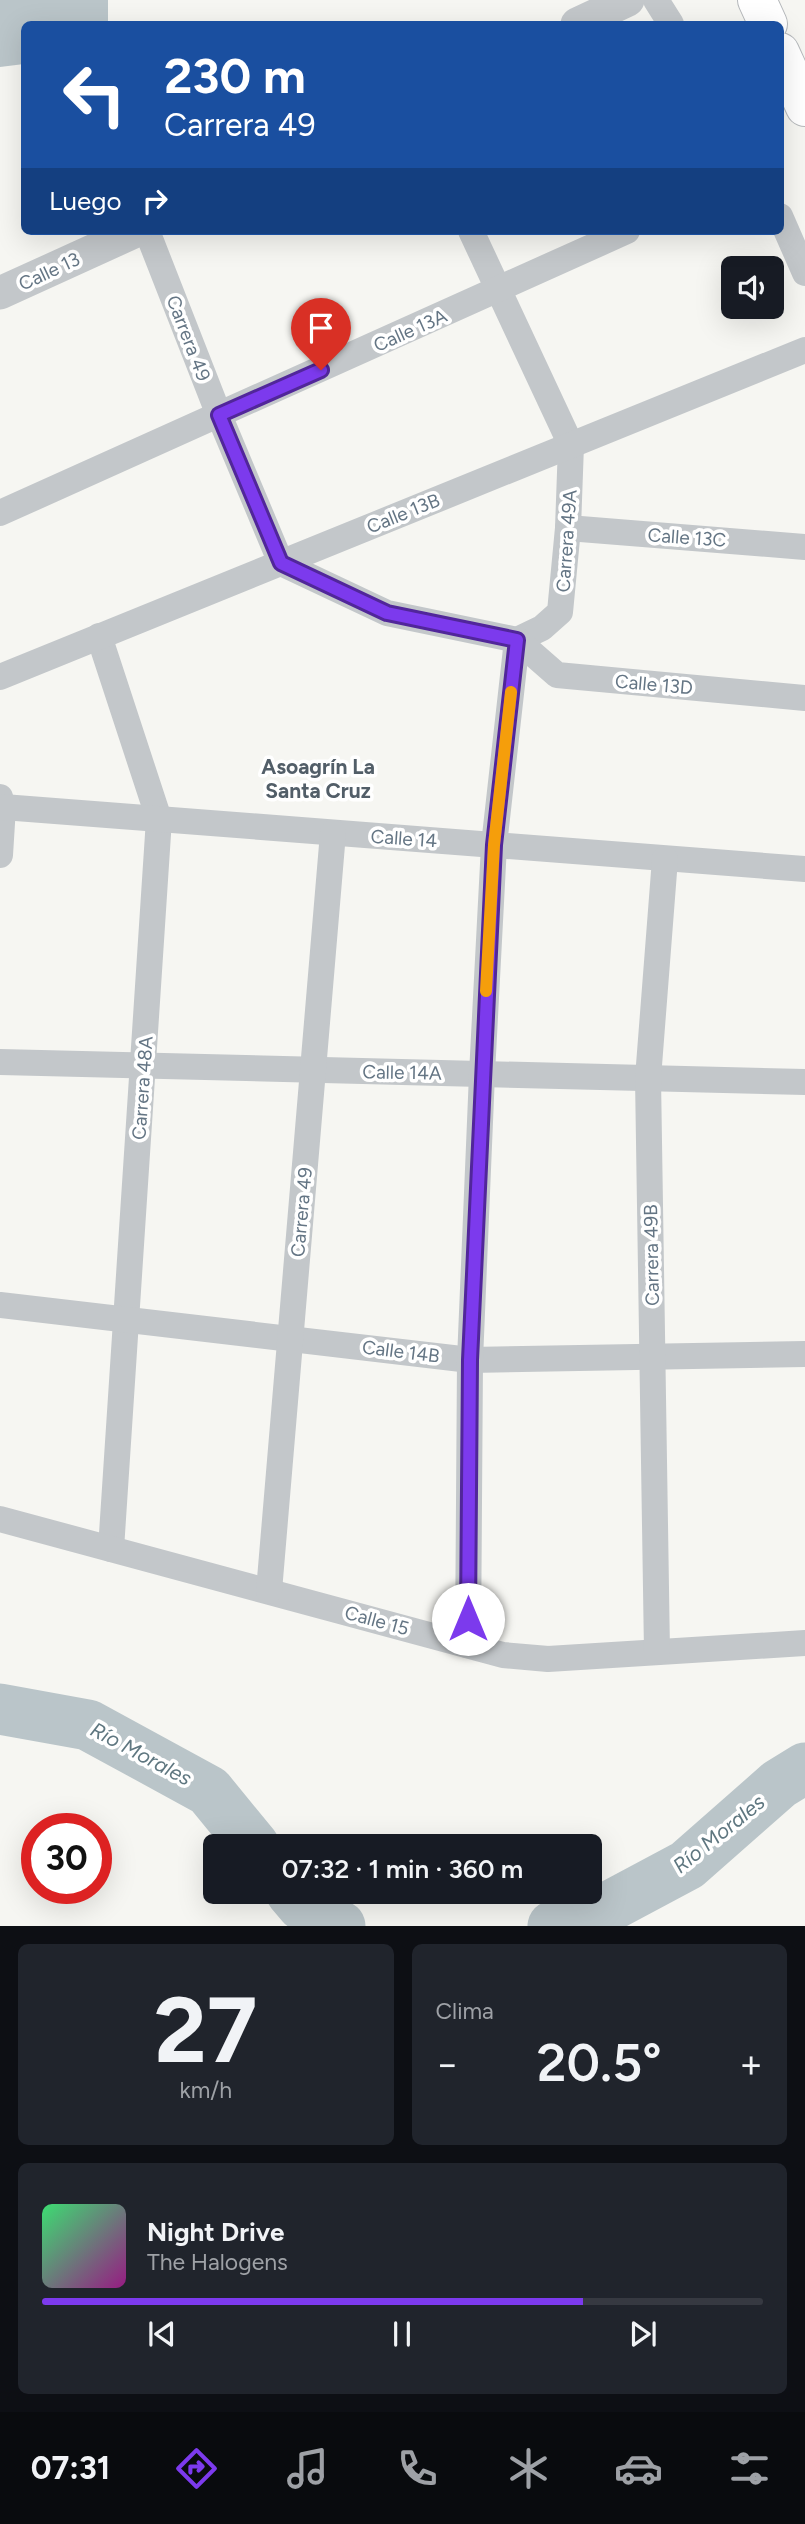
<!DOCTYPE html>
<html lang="es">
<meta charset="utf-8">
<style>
:root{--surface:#171b24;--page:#20242c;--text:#f1f3f6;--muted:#9ea1a6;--line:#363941;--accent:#7c3aed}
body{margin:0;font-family:Figtree,sans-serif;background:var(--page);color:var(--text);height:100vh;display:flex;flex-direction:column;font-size:26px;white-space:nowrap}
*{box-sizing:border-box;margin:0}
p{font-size:23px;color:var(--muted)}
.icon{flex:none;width:38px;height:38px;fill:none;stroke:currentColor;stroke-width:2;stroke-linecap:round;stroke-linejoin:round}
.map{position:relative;height:1926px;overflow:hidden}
.drawer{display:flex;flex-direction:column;gap:18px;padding:18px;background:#0d0f14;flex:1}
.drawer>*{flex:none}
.hud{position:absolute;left:21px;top:21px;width:763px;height:214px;border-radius:10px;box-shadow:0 7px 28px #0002;background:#1a4fa0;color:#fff;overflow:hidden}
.fabs{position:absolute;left:721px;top:256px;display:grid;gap:14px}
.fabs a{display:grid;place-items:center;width:63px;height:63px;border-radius:10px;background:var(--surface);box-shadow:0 7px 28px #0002;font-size:35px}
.speed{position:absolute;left:21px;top:1813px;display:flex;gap:14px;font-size:35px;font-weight:700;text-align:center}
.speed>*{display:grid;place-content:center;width:91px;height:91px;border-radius:50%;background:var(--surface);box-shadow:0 7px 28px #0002;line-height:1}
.speed .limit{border:10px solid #d22;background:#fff;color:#111}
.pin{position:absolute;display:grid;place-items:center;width:60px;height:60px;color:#fff;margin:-72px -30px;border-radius:50% 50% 50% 0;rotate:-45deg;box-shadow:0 0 7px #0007}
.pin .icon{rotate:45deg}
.me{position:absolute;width:77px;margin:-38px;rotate:0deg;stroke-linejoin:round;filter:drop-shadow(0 0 5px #0008)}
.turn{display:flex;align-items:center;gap:24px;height:147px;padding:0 28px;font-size:32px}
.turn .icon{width:91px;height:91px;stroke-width:2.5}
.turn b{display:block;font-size:49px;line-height:60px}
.then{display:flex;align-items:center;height:66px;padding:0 28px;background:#0003;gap:14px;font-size:26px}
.big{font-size:52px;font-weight:600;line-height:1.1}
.drawer .card{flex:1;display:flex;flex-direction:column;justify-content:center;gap:10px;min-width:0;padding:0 24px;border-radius:10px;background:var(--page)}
.drawer .dial{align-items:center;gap:0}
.dial b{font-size:91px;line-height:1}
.song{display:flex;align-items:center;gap:21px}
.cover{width:84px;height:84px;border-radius:10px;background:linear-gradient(135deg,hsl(140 70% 55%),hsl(310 70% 35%))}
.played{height:7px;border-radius:4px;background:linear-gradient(90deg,var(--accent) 75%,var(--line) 75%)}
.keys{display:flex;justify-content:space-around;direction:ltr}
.heat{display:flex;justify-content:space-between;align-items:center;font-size:38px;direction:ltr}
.drawer .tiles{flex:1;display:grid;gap:18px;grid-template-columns:1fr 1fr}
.card:last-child{grid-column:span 2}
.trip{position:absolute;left:203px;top:1834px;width:399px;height:70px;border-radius:10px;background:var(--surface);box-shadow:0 7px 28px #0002;font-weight:600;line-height:70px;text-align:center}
.dock{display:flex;height:112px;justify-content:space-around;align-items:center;background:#090b0e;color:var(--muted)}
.dock .icon{width:49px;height:49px}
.dock .active{color:var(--accent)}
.dock b{font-size:32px;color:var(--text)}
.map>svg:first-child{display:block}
.water{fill:#bac5c9}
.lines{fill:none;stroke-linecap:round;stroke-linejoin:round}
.river{stroke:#bac5c9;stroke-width:51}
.trunk-casing{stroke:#b6b9bc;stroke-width:40}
.minor{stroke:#c3c7ca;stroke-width:26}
.tertiary{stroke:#c3c7ca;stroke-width:33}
.trunk{stroke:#fff;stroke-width:38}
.route-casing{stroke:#51269a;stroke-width:18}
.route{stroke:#7c3aed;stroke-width:12}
.slow{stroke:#f59e0b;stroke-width:12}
.labels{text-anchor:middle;stroke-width:7;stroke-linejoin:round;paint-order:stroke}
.street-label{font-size:19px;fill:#647584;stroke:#fff}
.neighbourhood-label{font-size:21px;font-weight:bold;fill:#525e68;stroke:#fff}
.water-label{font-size:21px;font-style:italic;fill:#5f7780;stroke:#fff}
</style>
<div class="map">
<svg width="805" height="1926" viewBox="0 0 805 1926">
<rect width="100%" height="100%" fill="#f6f6f2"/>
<polygon class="water" points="0,0 108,0 108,24 24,24 24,64 0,67"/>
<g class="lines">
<g class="river">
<polyline points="0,1709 88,1725 209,1791 254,1846"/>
<polyline points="291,1892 302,1905 340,1926"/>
<polyline points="553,1926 584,1920 687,1865 779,1784 805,1768"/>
</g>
<g class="trunk-casing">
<g id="trunk">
<polyline points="757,0 768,24"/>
<polyline points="780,52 805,107"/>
</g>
</g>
<g class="minor">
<polyline points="656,0 671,24"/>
<polyline points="780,216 805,273"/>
<polyline points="147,231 219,415 281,563 387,613 517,640"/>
<polyline points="471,231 571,445 568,528 560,612 542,628 517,640"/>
<polyline points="0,513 627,231"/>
<polyline points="568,528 805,547"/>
<polyline points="99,636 159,819 111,1549"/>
<polyline points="517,640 557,675 805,698"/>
<polyline points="0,677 805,350"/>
<polyline points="0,797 3,807 0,855"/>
<polyline points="3,807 805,869"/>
<polyline points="0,1062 805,1082"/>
<polyline points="0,1305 470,1360 805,1354"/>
<polyline points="0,1519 503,1655 548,1659 805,1643"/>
<polyline points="269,1591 333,833"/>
<polyline points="468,1645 470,1360 482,1074 494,845 517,640"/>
<polyline points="657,1652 648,1078 665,859"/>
</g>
<g class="tertiary">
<polyline points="577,24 628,0"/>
<polyline points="0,293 136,231"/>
</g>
<use href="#trunk" class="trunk"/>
</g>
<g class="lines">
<g class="route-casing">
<polyline id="route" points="321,370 219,415 281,563 387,613 517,640 494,845 470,1360 468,1619"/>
</g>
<use href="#route" class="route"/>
<polyline class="slow" points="486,991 494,845 511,692"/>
</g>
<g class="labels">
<g class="street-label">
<text transform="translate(49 271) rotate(-25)" y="7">Calle 13</text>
<text transform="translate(410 330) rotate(-24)" y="7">Calle 13A</text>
<text transform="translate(189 338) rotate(69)" y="7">Carrera 49</text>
<text transform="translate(403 513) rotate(-22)" y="7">Calle 13B</text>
<text transform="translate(687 537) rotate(4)" y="7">Calle 13C</text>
<text transform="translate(566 541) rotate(-86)" y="7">Carrera 49A</text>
<text transform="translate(654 684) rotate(5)" y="7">Calle 13D</text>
<text transform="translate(404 838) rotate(4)" y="7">Calle 14</text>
<text transform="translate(402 1072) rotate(1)" y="7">Calle 14A</text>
<text transform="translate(142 1088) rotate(-86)" y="7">Carrera 48A</text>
<text transform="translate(301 1212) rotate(-85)" y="7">Carrera 49</text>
<text transform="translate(651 1255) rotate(-91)" y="7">Carrera 49B</text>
<text transform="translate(401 1351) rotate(7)" y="7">Calle 14B</text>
<text transform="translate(377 1620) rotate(15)" y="7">Calle 15</text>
</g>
<g class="neighbourhood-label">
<text x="318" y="774">Asoagrín La<tspan x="318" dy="24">Santa Cruz</tspan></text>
</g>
<g class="water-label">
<text transform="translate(141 1754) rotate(28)" y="7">Río Morales</text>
<text transform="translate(719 1834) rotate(-39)" y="7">Río Morales</text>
</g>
</g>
</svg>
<div class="fabs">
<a><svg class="icon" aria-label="sound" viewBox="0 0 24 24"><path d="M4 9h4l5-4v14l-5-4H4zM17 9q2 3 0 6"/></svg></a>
</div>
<div class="speed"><div class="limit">30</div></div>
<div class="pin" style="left:321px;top:370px;background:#d93025"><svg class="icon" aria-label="arrive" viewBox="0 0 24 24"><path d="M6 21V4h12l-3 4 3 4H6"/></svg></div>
<svg class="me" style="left:468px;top:1619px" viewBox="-20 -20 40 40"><circle r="19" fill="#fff"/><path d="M0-13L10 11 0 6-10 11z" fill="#7c3aed"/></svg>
<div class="trip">07:32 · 1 min · 360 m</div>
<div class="hud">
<div class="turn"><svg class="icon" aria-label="left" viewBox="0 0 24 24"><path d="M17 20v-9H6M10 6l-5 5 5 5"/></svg><div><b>230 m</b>Carrera 49</div></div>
<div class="then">Luego<svg class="icon" aria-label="right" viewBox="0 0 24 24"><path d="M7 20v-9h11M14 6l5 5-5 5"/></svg></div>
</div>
</div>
<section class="drawer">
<div class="tiles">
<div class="card dial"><b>27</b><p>km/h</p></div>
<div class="card"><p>Clima</p>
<div class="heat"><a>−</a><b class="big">20.5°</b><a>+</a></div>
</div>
<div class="card">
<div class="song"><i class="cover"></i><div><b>Night Drive</b><p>The Halogens</p></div></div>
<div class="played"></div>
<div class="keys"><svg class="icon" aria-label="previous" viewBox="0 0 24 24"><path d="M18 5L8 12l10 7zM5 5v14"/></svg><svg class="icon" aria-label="pause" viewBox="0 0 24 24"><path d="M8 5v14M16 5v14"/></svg><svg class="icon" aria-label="next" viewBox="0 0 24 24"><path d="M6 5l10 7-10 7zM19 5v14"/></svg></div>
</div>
</div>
</section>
<nav class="dock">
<b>07:31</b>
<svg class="icon active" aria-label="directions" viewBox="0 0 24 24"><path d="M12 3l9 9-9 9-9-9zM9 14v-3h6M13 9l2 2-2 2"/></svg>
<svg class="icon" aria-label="music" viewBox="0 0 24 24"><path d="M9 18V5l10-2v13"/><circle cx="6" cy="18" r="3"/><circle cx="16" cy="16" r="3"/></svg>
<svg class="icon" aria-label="phone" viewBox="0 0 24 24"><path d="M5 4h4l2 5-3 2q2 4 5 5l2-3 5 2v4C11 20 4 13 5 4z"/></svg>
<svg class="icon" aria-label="climate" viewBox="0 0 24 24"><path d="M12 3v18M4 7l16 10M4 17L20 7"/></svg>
<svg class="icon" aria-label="car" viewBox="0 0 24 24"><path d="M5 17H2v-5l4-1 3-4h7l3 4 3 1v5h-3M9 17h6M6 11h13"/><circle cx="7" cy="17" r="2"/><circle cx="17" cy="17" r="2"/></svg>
<svg class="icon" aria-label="filters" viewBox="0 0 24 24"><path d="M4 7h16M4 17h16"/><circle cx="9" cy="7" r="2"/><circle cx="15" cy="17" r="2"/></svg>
</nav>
